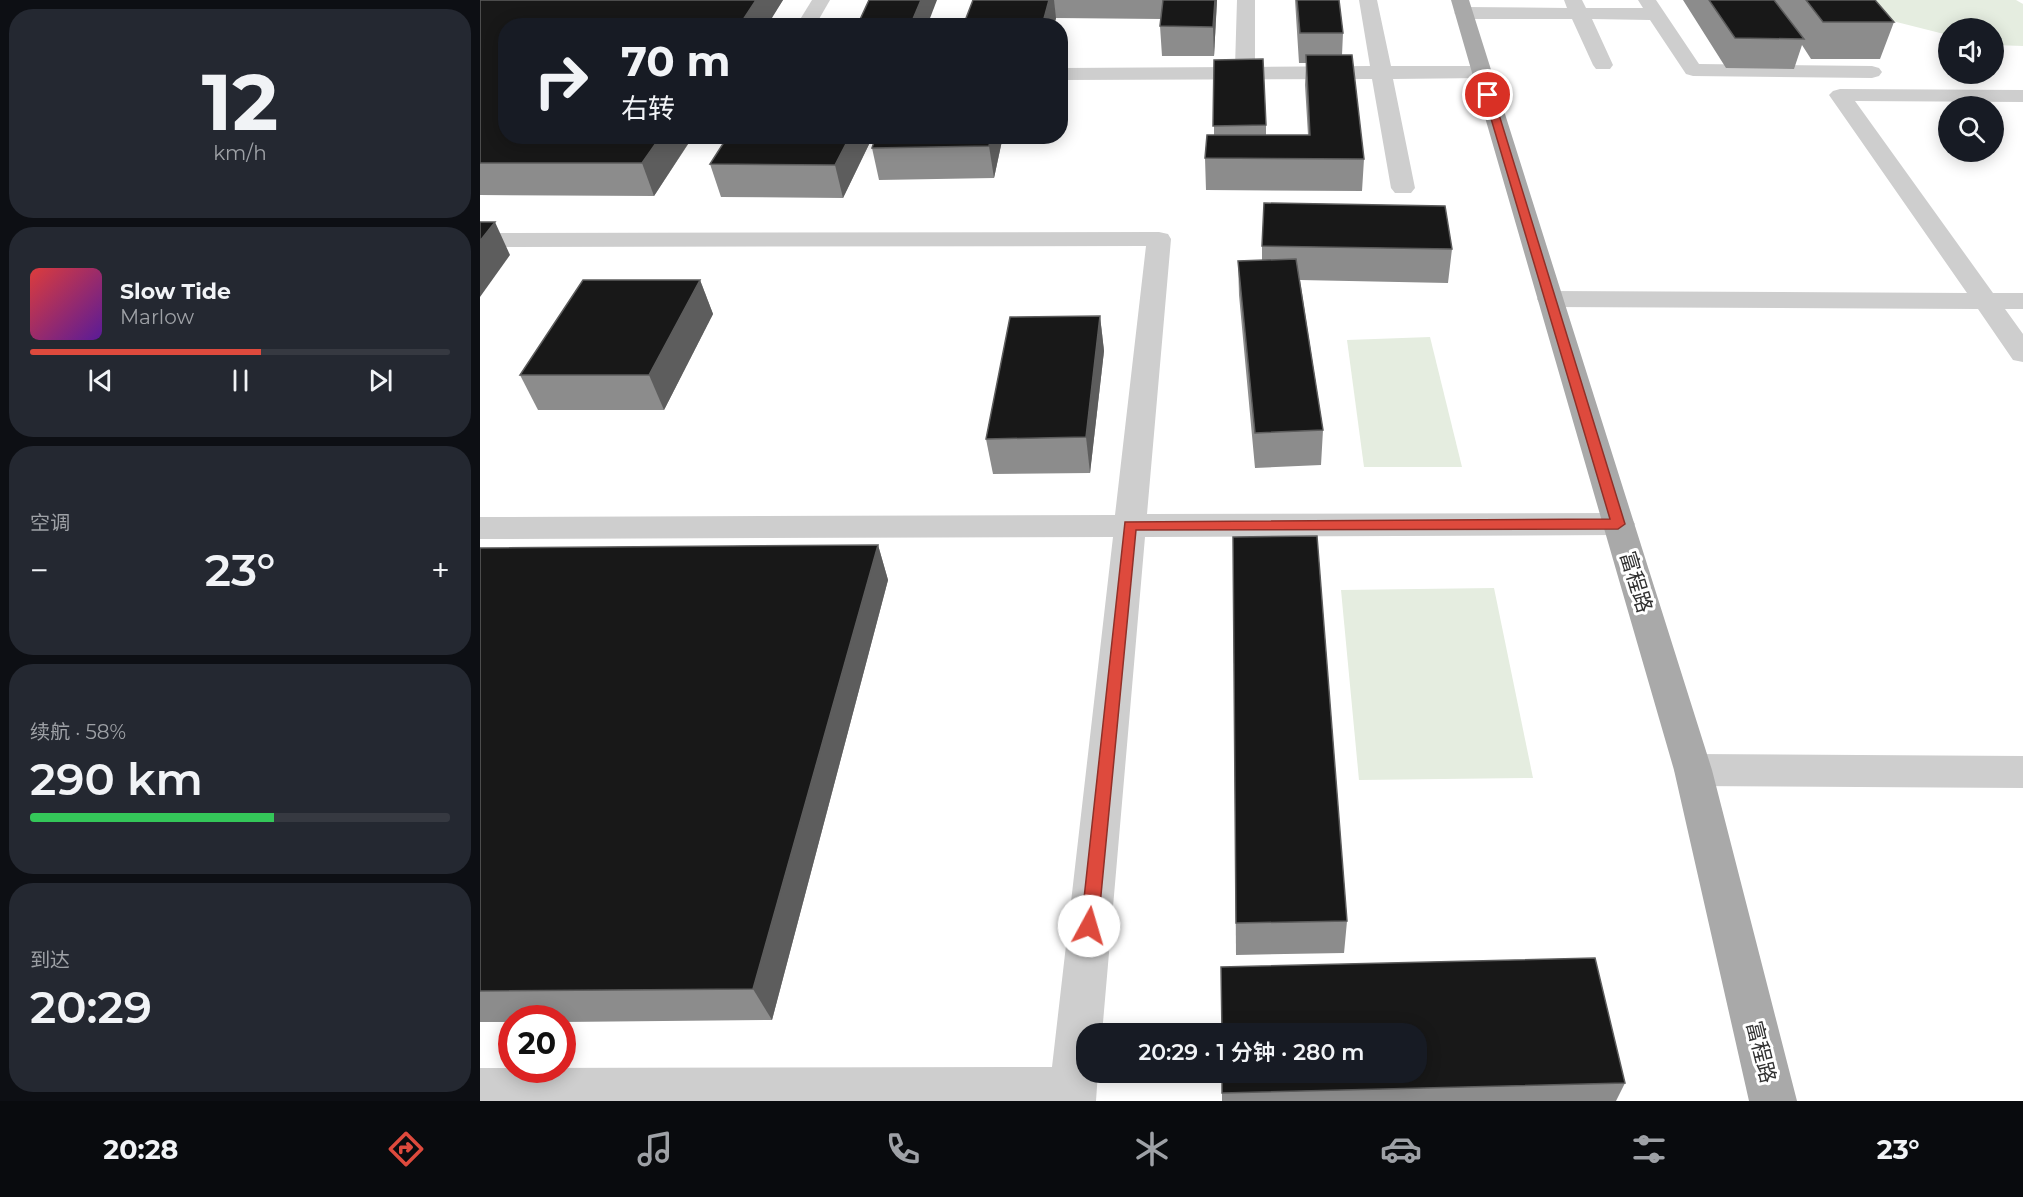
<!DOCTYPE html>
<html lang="zh">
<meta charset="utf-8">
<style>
:root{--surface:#171b24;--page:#242831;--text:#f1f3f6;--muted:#9ea1a6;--line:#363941;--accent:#de4a3d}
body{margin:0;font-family:Montserrat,"Noto Sans SC",sans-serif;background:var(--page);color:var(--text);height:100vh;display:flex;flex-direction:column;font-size:22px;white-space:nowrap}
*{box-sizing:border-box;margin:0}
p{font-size:20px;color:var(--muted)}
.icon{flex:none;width:33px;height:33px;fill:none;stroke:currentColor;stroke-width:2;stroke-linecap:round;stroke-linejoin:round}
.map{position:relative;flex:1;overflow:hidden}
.side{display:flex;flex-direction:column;gap:9px;padding:9px;background:#0d0f14;width:480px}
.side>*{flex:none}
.guide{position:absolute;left:18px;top:18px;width:570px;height:126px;border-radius:24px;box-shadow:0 3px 15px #0003;background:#171b24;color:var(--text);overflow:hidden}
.fabs{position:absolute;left:1458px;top:18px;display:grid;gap:12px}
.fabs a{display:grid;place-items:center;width:66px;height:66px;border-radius:50%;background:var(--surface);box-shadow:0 3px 15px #0003;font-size:30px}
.speed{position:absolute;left:18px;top:1005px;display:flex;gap:12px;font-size:30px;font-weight:700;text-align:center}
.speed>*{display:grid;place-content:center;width:78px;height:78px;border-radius:50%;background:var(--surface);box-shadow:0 3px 15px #0003;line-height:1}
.speed .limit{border:9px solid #d22;background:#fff;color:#111}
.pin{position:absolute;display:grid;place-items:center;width:51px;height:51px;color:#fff;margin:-26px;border:3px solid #fff;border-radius:50%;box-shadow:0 2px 6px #0007}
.me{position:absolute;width:66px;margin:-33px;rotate:6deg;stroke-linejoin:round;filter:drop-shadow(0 0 4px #0008)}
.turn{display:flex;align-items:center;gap:21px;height:126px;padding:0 24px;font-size:27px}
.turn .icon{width:78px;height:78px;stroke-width:2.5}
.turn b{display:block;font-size:42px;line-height:51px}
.big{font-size:45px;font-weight:600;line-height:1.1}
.side .card{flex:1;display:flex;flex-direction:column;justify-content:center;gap:9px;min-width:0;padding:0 21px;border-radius:24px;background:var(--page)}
.side .dial{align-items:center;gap:0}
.dial b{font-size:78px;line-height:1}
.song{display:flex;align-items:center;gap:18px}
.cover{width:72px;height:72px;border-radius:9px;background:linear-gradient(135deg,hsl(0 70% 55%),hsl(270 70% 35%))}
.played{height:6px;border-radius:3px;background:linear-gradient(90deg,var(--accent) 55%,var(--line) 55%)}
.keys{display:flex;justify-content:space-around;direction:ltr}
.heat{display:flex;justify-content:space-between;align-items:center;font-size:33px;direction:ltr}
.charge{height:9px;border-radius:4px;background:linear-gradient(90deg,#34c759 58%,var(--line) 0)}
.trip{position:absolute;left:596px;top:1023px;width:351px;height:60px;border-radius:24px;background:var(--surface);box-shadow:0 3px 15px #0003;font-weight:600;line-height:60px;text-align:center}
.tab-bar{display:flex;height:96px;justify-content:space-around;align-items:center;background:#090b0e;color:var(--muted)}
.tab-bar .icon{width:42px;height:42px}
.tab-bar .active{color:var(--accent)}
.tab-bar b{font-size:27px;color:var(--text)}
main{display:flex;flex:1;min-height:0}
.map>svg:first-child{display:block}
.green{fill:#e5ede0}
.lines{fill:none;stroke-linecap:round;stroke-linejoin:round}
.minor{fill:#cecece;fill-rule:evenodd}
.major{fill:#a9a9a9;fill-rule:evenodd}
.wall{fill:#8c8c8c}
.shaded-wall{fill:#5d5d5d}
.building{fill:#181818;stroke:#5d5d5d;stroke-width:1.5}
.route{fill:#de4a3d;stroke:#903028;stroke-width:1.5}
.labels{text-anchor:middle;stroke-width:6;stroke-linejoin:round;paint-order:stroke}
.street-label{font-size:21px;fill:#313131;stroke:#fff}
</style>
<main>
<section class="side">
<div class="card dial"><b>12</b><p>km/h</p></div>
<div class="card">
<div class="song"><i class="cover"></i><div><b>Slow Tide</b><p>Marlow</p></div></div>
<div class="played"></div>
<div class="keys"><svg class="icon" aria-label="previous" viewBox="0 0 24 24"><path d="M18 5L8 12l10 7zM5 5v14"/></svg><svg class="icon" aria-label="pause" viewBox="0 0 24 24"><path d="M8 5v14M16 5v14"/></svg><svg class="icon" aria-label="next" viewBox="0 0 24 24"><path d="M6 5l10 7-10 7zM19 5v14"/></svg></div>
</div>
<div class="card"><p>空调</p>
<div class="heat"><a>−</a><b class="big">23°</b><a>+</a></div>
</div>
<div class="card"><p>续航 · 58%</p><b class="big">290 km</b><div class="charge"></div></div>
<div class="card"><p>到达</p><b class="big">20:29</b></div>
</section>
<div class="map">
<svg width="1543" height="1101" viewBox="0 0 1543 1101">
<rect width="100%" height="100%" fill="#fff"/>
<g class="green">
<polygon points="1358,0 1536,0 1543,4 1543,46 1514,45 1514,28 1468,28 1468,35 1365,9"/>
<polygon points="950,337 982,467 884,467 867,340"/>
<polygon points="1014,588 1053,778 879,780 861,590"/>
</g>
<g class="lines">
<g class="minor">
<polygon points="332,0 350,0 335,26 316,26"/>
<polygon points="757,0 775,0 775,67 890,66 879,0 897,0 911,66 1002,66 1009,68 1012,72 1009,76 1002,78 913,79 935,188 931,193 915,193 911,188 892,79 580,80 580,68 755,67"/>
<polygon points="1084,0 1102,0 1106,8 1163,8 1158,0 1176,0 1219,64 1392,66 1399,68 1402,72 1399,76 1392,78 1213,76 1206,74 1170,20 1112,19 1133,65 1130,69 1116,69 1113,65 1092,19 984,19 974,13 984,7 1087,8"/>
<polygon points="1360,89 1543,90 1543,102 1375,101 1513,293 1543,293 1543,309 1525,309 1543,334 1543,362 1533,360 1498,309 1070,307 1061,305 1057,299 1061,293 1070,291 1487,293 1349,95 1353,91"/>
<polygon points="679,232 688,234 691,239 667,514 1139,513 1150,516 1155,524 1150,532 1139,535 665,537 622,1034 606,1034 606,1072 618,1072 616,1101 0,1101 0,1068 572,1067 633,537 0,539 0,517 635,515 666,246 0,247 0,233"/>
<polygon points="1213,754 1543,756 1543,788 1213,786 1199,781 1194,770 1199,759"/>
</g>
<polygon class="major" points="971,0 989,0 1232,770 1317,1101 1269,1101 1194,770"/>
</g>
<g class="wall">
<polygon points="0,0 303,0 174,196 0,195"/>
<polygon points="493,0 737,0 734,56 682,56 680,26 681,19 576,18 574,26 483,26"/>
<polygon points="815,0 859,0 863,33 862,55 884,159 882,191 726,190 725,158 734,135 734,60 786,125 786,135 828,135 825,85 826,63 819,63"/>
<polygon points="1203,0 1395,0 1414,22 1400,59 1331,59 1322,45 1314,69 1246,68"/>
<polygon points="393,136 363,198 241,197 230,164"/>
<polygon points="523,136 514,178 399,180 392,148"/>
<polygon points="782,246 972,249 968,283 820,280 843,430 841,465 775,468 759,295 758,261 782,260"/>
<polygon points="220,280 233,314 184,410 58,410 40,375"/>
<polygon points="620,316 624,351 610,473 513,474 506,439"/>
<polygon points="753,537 867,921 864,953 756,955"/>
<polygon points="398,545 408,580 292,1020 82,1022 82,1018 32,1018 32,1022 0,1022 0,548"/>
<polygon points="742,1072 1145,1083 1136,1101 742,1101"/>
</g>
<g class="shaded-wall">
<polygon points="276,0 303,0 287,26 259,26"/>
<polygon points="441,0 457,0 447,26 430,26"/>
<polygon points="569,0 574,0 576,18 574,26 562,26"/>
<polygon points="735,0 737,0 734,56 733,27"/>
<polygon points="181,136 213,136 174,196 162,163"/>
<polygon points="370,136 393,136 363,198 355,165"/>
<polygon points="511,136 523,136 514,178 509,146"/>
<polygon points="15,222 30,255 0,297 0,241"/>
<polygon points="220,280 233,314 184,410 169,375"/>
<polygon points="620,316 624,351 610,473 606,437"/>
<polygon points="398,545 408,580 292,1020 273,989"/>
</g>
<g class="building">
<polygon points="0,0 276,0 259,26 26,26 26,136 181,136 162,163 0,163"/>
<polygon points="389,0 441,0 430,26 377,26"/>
<polygon points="493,0 569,0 562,26 483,26"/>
<polygon points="683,0 735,0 733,27 680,26"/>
<polygon points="817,0 859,0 863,33 820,33"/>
<polygon points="1229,0 1294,0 1324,39 1255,38"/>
<polygon points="1326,0 1395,0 1414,22 1343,22"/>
<polygon points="826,55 872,55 884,159 725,158 727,135 830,135"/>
<polygon points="783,59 786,125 733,126 734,60"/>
<polygon points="248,136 370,136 355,165 230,164"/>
<polygon points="396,136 511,136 509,146 392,148"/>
<polygon points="784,203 965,206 972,249 782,246"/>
<polygon points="0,222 15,222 0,241"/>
<polygon points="816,259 843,430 775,433 758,261"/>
<polygon points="103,280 220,280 169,375 40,375"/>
<polygon points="620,316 606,437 506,439 530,317"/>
<polygon points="837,536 867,921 756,923 753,537"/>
<polygon points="398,545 273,989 0,991 0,548"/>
<polygon points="1115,958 1145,1083 742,1093 742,1072 936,1072 936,1034 742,1034 741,967"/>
</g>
<polygon class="route" points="1008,92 1013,95 1145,524 1138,529 656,530 618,926 616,932 609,934 603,932 601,926 645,522 1130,519 1004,95"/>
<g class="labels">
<g class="street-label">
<text transform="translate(1156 582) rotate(73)" y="7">富程路</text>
<text transform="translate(1281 1052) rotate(76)" y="7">富程路</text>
</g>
</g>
</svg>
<div class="fabs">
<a><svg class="icon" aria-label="sound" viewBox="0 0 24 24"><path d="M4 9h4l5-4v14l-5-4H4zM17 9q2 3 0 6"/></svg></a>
<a><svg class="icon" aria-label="search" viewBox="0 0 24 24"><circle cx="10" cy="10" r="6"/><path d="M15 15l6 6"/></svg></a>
</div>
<div class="speed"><div class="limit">20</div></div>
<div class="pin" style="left:1008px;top:95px;background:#d93025"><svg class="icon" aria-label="arrive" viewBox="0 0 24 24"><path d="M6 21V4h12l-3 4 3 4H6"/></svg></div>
<svg class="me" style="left:609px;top:926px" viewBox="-20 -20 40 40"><circle r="19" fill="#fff"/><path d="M0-13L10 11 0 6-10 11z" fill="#de4a3d"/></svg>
<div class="trip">20:29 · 1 分钟 · 280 m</div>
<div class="guide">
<div class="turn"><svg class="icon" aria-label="right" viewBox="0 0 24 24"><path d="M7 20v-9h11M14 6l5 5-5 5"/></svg><div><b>70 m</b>右转</div></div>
</div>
</div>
</main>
<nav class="tab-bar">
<b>20:28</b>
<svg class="icon active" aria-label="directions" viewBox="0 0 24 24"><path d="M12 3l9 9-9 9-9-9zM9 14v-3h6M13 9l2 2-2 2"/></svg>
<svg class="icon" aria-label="music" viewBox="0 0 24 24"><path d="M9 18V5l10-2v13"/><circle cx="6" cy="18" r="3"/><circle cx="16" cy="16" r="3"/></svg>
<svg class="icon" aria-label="phone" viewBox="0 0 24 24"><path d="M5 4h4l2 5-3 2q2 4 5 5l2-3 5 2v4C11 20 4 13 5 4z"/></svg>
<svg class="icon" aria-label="climate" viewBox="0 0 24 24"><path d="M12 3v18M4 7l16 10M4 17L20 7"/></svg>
<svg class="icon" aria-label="car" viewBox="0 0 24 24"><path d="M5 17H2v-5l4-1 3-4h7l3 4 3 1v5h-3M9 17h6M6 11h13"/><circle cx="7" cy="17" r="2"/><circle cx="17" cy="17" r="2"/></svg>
<svg class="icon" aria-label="filters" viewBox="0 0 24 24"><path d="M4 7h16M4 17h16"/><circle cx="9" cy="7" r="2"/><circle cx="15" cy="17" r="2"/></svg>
<b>23°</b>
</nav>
